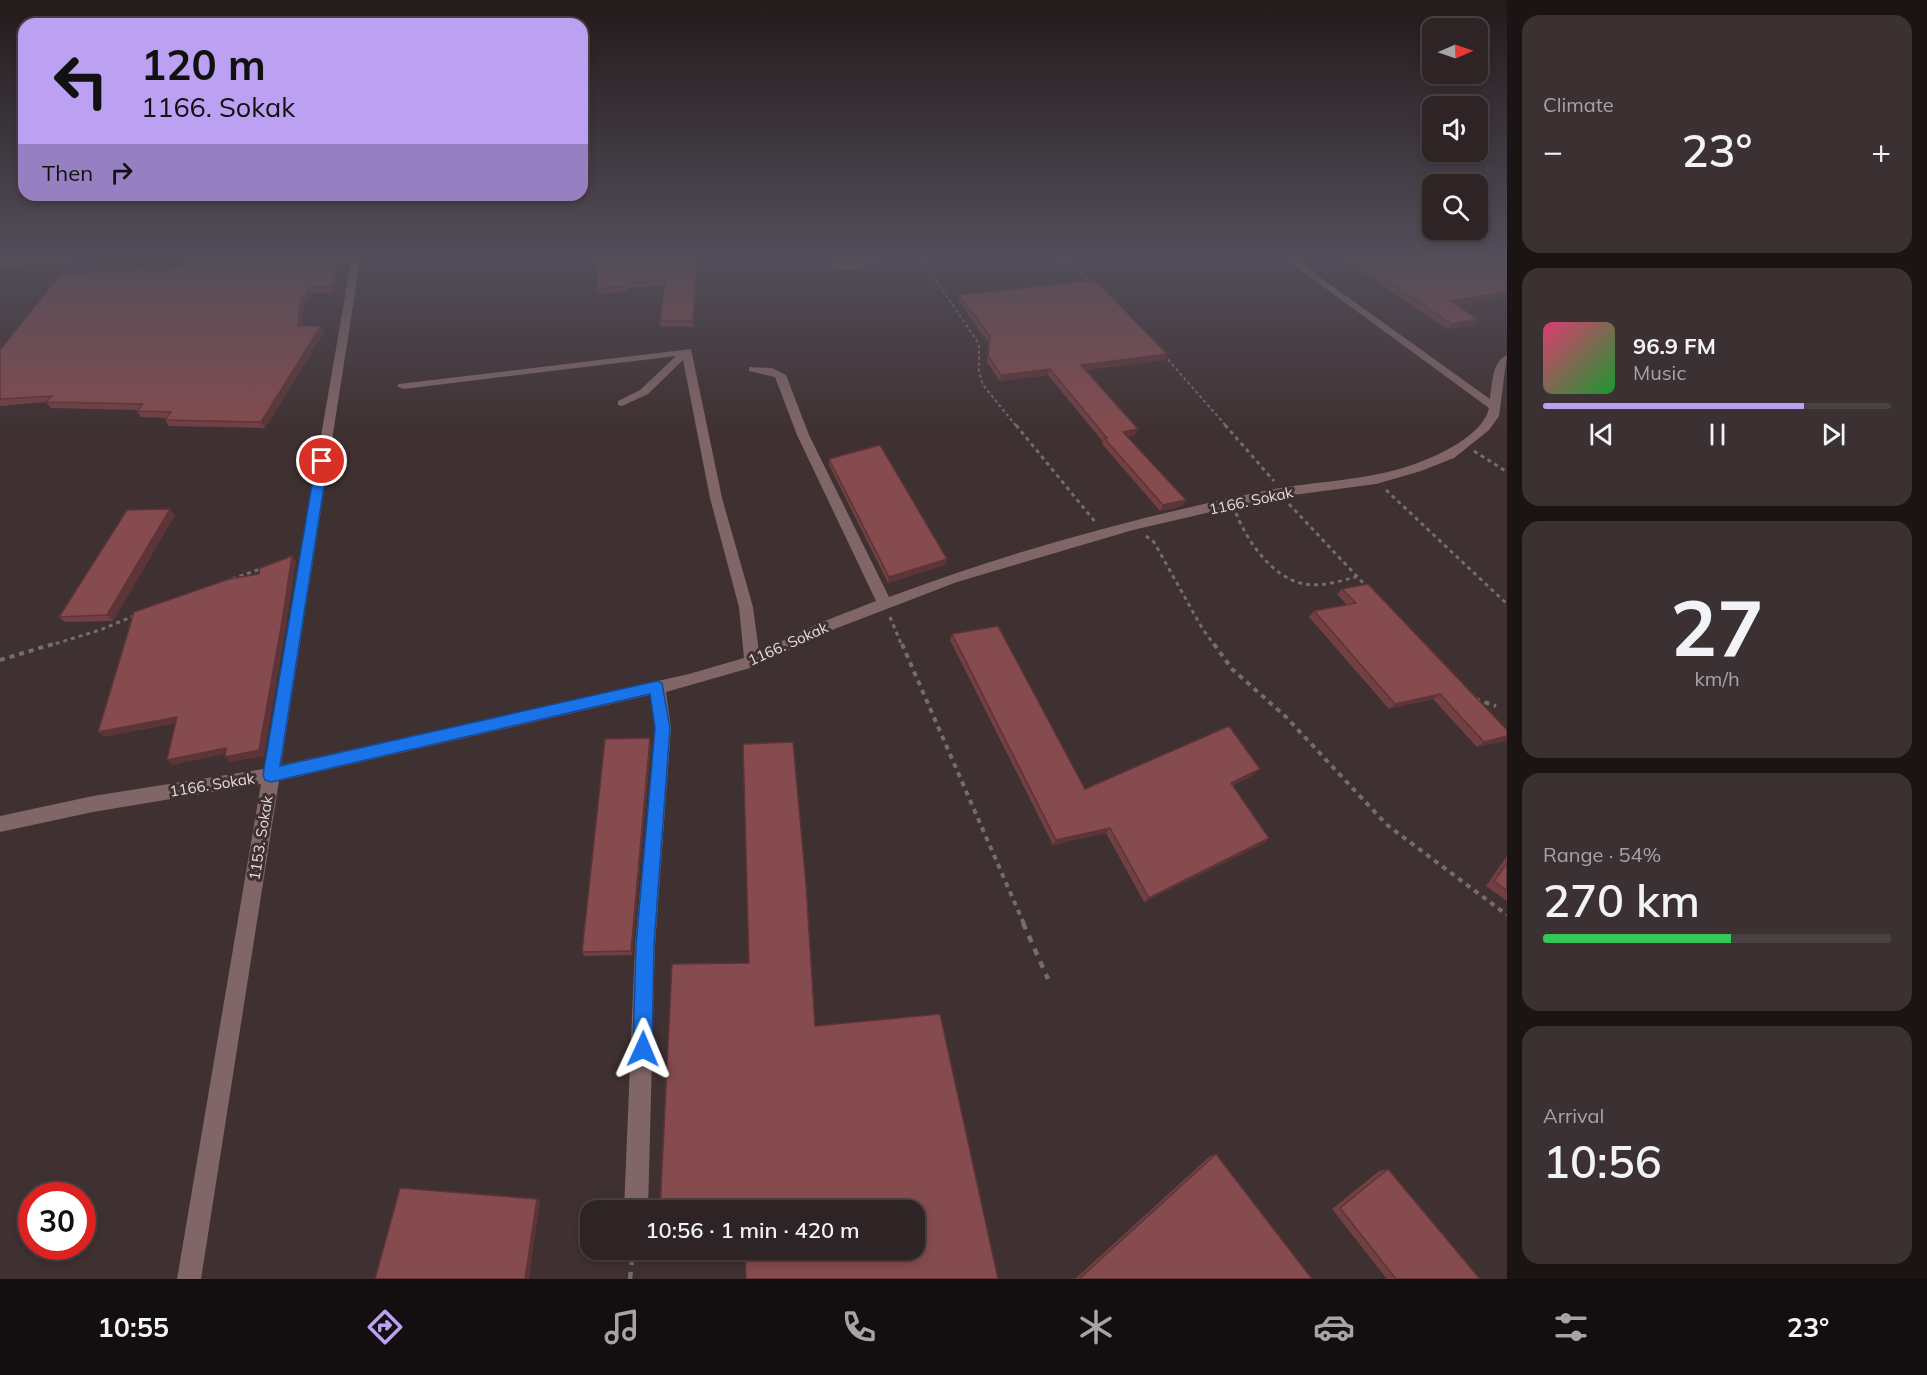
<!DOCTYPE html>
<meta charset="utf-8">
<style>
:root{--surface:#2f2425;--page:#3b3032;--text:#f1f3f6;--muted:#a7a4a7;--line:#4a4142;--accent:#bca0f2}
body{margin:0;font-family:Mulish,sans-serif;background:var(--page);color:var(--text);height:100vh;display:flex;flex-direction:column;font-size:22px;white-space:nowrap}
*{box-sizing:border-box;margin:0}
p{font-size:20px;color:var(--muted)}
.icon{flex:none;width:33px;height:33px;fill:none;stroke:currentColor;stroke-width:2;stroke-linecap:round;stroke-linejoin:round}
.map{position:relative;flex:1;overflow:hidden}
.drawer{display:flex;flex-direction:column;gap:15px;padding:15px;background:#1a1414;width:420px}
.drawer>*{flex:none}
.banner{position:absolute;left:18px;top:18px;width:570px;height:183px;border-radius:18px;box-shadow:0 3px 9px #0003,0 0 0 2px var(--line);background:#bca0f2;color:#111;overflow:hidden}
.needle{width:39px;rotate:88deg}
.fabs{position:absolute;left:1422px;top:18px;display:grid;gap:12px}
.fabs a{display:grid;place-items:center;width:66px;height:66px;border-radius:12px;background:var(--surface);box-shadow:0 3px 9px #0003,0 0 0 2px var(--line);font-size:30px}
.speed{position:absolute;left:18px;top:1182px;display:flex;gap:12px;font-size:30px;font-weight:700;text-align:center}
.speed>*{display:grid;place-content:center;width:78px;height:78px;border-radius:50%;background:var(--surface);box-shadow:0 3px 9px #0003,0 0 0 2px var(--line);line-height:1}
.speed .limit{border:9px solid #d22;background:#fff;color:#111}
.pin{position:absolute;display:grid;place-items:center;width:51px;height:51px;color:#fff;margin:-26px;border:3px solid #fff;border-radius:50%;box-shadow:0 2px 6px #0007}
.me{position:absolute;width:66px;margin:-33px;rotate:1deg;stroke-linejoin:round;filter:drop-shadow(0 0 4px #0008)}
.turn{display:flex;align-items:center;gap:21px;height:126px;padding:0 24px;font-size:27px}
.turn .icon{width:78px;height:78px;stroke-width:2.5}
.turn b{display:block;font-size:42px;line-height:51px}
.then{display:flex;align-items:center;height:57px;padding:0 24px;background:#0003;gap:12px;font-size:22px}
.big{font-size:45px;font-weight:600;line-height:1.1}
.drawer .tile{flex:1;display:flex;flex-direction:column;justify-content:center;gap:9px;min-width:0;padding:0 21px;border-radius:18px;background:var(--page)}
.drawer .dial{align-items:center;gap:0}
.dial b{font-size:78px;line-height:1}
.song{display:flex;align-items:center;gap:18px}
.cover{width:72px;height:72px;border-radius:9px;background:linear-gradient(135deg,hsl(340 70% 55%),hsl(130 70% 35%))}
.played{height:6px;border-radius:3px;background:linear-gradient(90deg,var(--accent) 75%,var(--line) 75%)}
.keys{display:flex;justify-content:space-around;direction:ltr}
.heat{display:flex;justify-content:space-between;align-items:center;font-size:33px;direction:ltr}
.charge{height:9px;border-radius:4px;background:linear-gradient(90deg,#34c759 54%,var(--line) 0)}
.trip{position:absolute;left:580px;top:1200px;width:345px;height:60px;border-radius:18px;background:var(--surface);box-shadow:0 3px 9px #0003,0 0 0 2px var(--line);font-weight:600;line-height:60px;text-align:center}
.menu{display:flex;height:96px;justify-content:space-around;align-items:center;background:#130e0f;color:var(--muted)}
.menu .icon{width:42px;height:42px}
.menu .current{color:var(--accent)}
.menu b{font-size:27px;color:var(--text)}
main{display:flex;flex:1;min-height:0}
.map>svg:first-child{display:block}
.lines{fill:none;stroke-linecap:round;stroke-linejoin:round}
.path-far3{stroke:#786b6c;stroke-width:2;stroke-dasharray:3 3;stroke-linecap:butt}
.path-far2{stroke:#786b6c;stroke-width:3;stroke-dasharray:4 4;stroke-linecap:butt}
.path-far1{stroke:#786b6c;stroke-width:4;stroke-dasharray:5 5;stroke-linecap:butt}
.path{stroke:#786b6c;stroke-width:4.5;stroke-dasharray:7 7;stroke-linecap:butt}
.minor{fill:#816667;fill-rule:evenodd}
.wall{fill:#724043}
.shaded-wall{fill:#5d3437}
.building{fill:#854b4e;stroke:#5d3437;stroke-width:1.5}
.route{fill:#1a73e8;stroke:#114b97;stroke-width:1.5}
.labels{text-anchor:middle;stroke-width:6;stroke-linejoin:round;paint-order:stroke}
.street-label{font-size:15px;fill:#e4dbdb;stroke:#3f3031}
</style>
<main>
<div class="map">
<svg width="1507" height="1279" viewBox="0 0 1507 1279">
<rect width="100%" height="100%" fill="#3f3031"/>
<g class="lines">
<g class="path-far3">
<polyline points="919,255 979,344 979,371 983,385 1017,427"/>
<polyline points="1057,255 1092,282"/>
<polyline points="1164,355 1227,427"/>
</g>
<g class="path-far2">
<polyline points="1016,425 1096,523"/>
<polyline points="1225,425 1274,481"/>
<polyline points="1474,451 1507,472"/>
<polyline points="1386,490 1507,604"/>
<polyline points="1289,504 1366,586"/>
<path d="M1236 513C1247 541 1273 579 1305 584 1322 587 1340 581 1356 577"/>
<polyline points="1146,536 1154,542 1202,628 1215,646"/>
<polyline points="232,579 263,568"/>
<polyline points="890,617 902,646"/>
<polyline points="48,646 100,630 136,615"/>
</g>
<g class="path-far1">
<polyline points="902,644 1024,924"/>
<polyline points="1214,644 1232,669 1286,717 1387,825 1507,915"/>
<polyline points="0,660 53,644"/>
<polyline points="1475,699 1496,706"/>
</g>
<g class="path">
<polyline points="1023,923 1048,979"/>
<polyline points="630,1279 633,1250"/>
</g>
<g class="minor">
<polygon points="251,255 294,255 289,258 209,263 162,276 157,273 208,257"/>
<path d="M352 255H361L281 765 689 674 744 658 739 607 710 498 683 360 648 394 622 406 618 405V401L640 390 676 356 403 389 397 386 399 384 691 349 722 498 753 607 759 652 822 622 876 601 797 435 775 377 749 371V367L772 368 786 375 809 435 889 597C1011 551 1141 516 1269 490 1317 481 1365 481 1412 465 1436 457 1484 435 1489 408L1280 255H1289L1490 399C1492 385 1492 361 1507 355L1499 416 1489 430 1454 458 1421 471 1376 484 1271 498 1133 530 957 582 832 630 757 666 666 692 671 728 655 945 648 1210H624L635 945 655 728 650 695 279 781 201 1279H177L261 784 93 812 0 832V816L93 796 264 769Z"/>
<path d="M872 255H882C869 267 846 276 830 266L835 263H859Z"/>
</g>
</g>
<g class="wall">
<polygon points="0,255 75,255 64,266 0,267"/>
<polygon points="287,255 344,255 345,257 334,293 312,293 304,305 302,326 321,326 324,332 265,428 169,426 165,420 166,418 141,417 137,411 138,410 51,408 46,402 0,406 0,350 154,273"/>
<polygon points="1337,255 1507,255 1507,297 1457,305 1478,319 1474,325 1447,329"/>
<polygon points="697,268 694,327 661,327 660,321 664,286 628,288 628,292 597,294 597,288"/>
<polygon points="959,295 1165,360 1086,370 1135,435 1127,437 1183,506 1160,511 1102,444 1103,442 1048,375 1000,381 987,362 988,342 958,300"/>
<polygon points="829,459 945,565 888,583 829,465"/>
<polygon points="175,515 113,621 65,622 59,617"/>
<polygon points="1342,589 1507,730 1507,739 1505,741 1477,747 1433,699 1389,709 1309,617 1314,611 1347,605 1337,594"/>
<polygon points="952,634 1085,789 1255,774 1233,785 1269,838 1264,843 1144,902 1106,833 1053,845 950,640"/>
<polygon points="651,743 632,955 584,956 582,952"/>
<polygon points="1507,856 1507,901 1486,886"/>
<polygon points="1216,1154 1312,1279 1075,1279 1210,1156"/>
<polygon points="1388,1169 1480,1279 1387,1279 1332,1209 1379,1171"/>
</g>
<g class="shaded-wall">
<polygon points="66,255 75,255 64,266 61,260"/>
<polygon points="342,255 344,255 345,257 334,293 332,287"/>
<polygon points="697,263 697,268 694,327 693,321"/>
<polygon points="310,287 312,293 304,305 301,332 298,326 301,299"/>
<polygon points="1507,292 1507,297 1446,307 1450,301"/>
<polygon points="1478,319 1474,325 1447,329 1452,324"/>
<polygon points="321,326 324,332 265,428 261,422"/>
<polygon points="1167,354 1165,360 1079,371 1081,365"/>
<polygon points="1050,369 1048,375 1000,381 1001,375"/>
<polygon points="1138,429 1135,435 1120,438 1123,432"/>
<polygon points="1186,500 1183,506 1160,511 1163,505"/>
<polygon points="170,509 175,515 113,621 107,615"/>
<polygon points="292,556 296,561 286,628 264,756 230,762 225,757"/>
<polygon points="947,559 945,565 888,583 889,577"/>
<polygon points="1440,694 1433,699 1389,709 1395,704"/>
<polygon points="177,717 183,722 104,737 98,732"/>
<polygon points="1507,736 1507,739 1505,741 1477,747 1484,742"/>
<polygon points="650,738 651,743 632,955 631,951 631,941"/>
<polygon points="226,748 231,753 173,765 167,760"/>
<polygon points="1260,769 1255,774 1226,788 1231,783"/>
<polygon points="1110,828 1106,833 1053,845 1056,840"/>
<polygon points="1269,838 1264,843 1144,902 1149,898"/>
<polygon points="537,1199 540,1200 529,1279 525,1279"/>
</g>
<g class="building">
<polygon points="0,255 66,255 61,260 0,261"/>
<polygon points="287,255 342,255 332,287 310,287 301,299 298,326 321,326 261,422 165,420 171,412 137,411 143,404 46,402 52,396 0,399 0,350 61,274 147,269 154,273 178,267 220,264 220,259"/>
<polygon points="598,255 696,255 697,263 693,321 660,321 665,281 627,282 627,287 597,288"/>
<polygon points="1348,255 1507,255 1507,292 1450,301 1478,319 1452,324"/>
<polygon points="1095,280 1167,354 1081,365 1138,429 1123,432 1186,500 1163,505 1104,438 1107,438 1050,369 1001,375 988,356 990,336 959,295"/>
<polygon points="880,445 947,559 889,577 829,459"/>
<polygon points="170,509 107,615 59,617 127,510"/>
<polygon points="292,556 282,622 259,750 225,757 226,748 167,760 177,717 98,732 134,612 229,579 259,574 260,568"/>
<polygon points="1368,584 1507,730 1507,736 1484,742 1440,694 1395,704 1314,611 1356,603 1342,589"/>
<polygon points="998,626 1085,789 1229,726 1260,769 1231,783 1269,838 1149,898 1110,828 1056,840 952,634"/>
<polygon points="650,738 631,951 582,952 605,739"/>
<polygon points="793,742 806,884 815,1026 940,1014 998,1279 746,1279 745,1250 915,1250 915,1210 660,1210 672,964 749,963 743,744"/>
<polygon points="1507,863 1507,891 1494,881"/>
<polygon points="1216,1154 1312,1279 1079,1279"/>
<polygon points="1388,1169 1480,1279 1396,1279 1340,1208"/>
<polygon points="400,1188 537,1199 525,1279 375,1279"/>
</g>
<linearGradient id="sky" x2="0" y2="1"><stop stop-color="#231a1b"/><stop offset="0.59" stop-color="#524e5a"/><stop offset="1" stop-color="#524e5a" stop-opacity="0"/></linearGradient>
<rect width="1507" height="434" fill="url(#sky)"/>
<polygon class="route" points="322,458 328,461 280,766 657,681 662,683 670,728 654,945 652,1049 650,1056 643,1059 636,1056 633,1049 636,945 655,728 650,694 271,782 265,780 263,775 316,461"/>
<g class="labels">
<g class="street-label">
<text transform="translate(1251 501) rotate(-12)" y="5">1166. Sokak</text>
<text transform="translate(788 644) rotate(-24)" y="5">1166. Sokak</text>
<text transform="translate(212 785) rotate(-9)" y="5">1166. Sokak</text>
<text transform="translate(261 838) rotate(-81)" y="5">1153. Sokak</text>
</g>
</g>
</svg>
<div class="fabs">
<a><svg class="needle" viewBox="-14 -14 28 28"><path d="M0-13l5 13h-10z" fill="#e53935"/><path d="M0 13l5-13h-10z" fill="#a7a4a7"/></svg></a>
<a><svg class="icon" aria-label="sound" viewBox="0 0 24 24"><path d="M4 9h4l5-4v14l-5-4H4zM17 9q2 3 0 6"/></svg></a>
<a><svg class="icon" aria-label="search" viewBox="0 0 24 24"><circle cx="10" cy="10" r="6"/><path d="M15 15l6 6"/></svg></a>
</div>
<div class="speed"><div class="limit">30</div></div>
<div class="pin" style="left:322px;top:461px;background:#d93025"><svg class="icon" aria-label="arrive" viewBox="0 0 24 24"><path d="M6 21V4h12l-3 4 3 4H6"/></svg></div>
<svg class="me" style="left:643px;top:1049px" viewBox="-20 -20 40 40"><path d="M0-17L14 15 0 8-14 15z" fill="#1a73e8" stroke="#fff" stroke-width="4"/></svg>
<div class="trip">10:56 · 1 min · 420 m</div>
<div class="banner">
<div class="turn"><svg class="icon" aria-label="left" viewBox="0 0 24 24"><path d="M17 20v-9H6M10 6l-5 5 5 5"/></svg><div><b>120 m</b>1166. Sokak</div></div>
<div class="then">Then<svg class="icon" aria-label="right" viewBox="0 0 24 24"><path d="M7 20v-9h11M14 6l5 5-5 5"/></svg></div>
</div>
</div>
<section class="drawer">
<div class="tile"><p>Climate</p>
<div class="heat"><a>−</a><b class="big">23°</b><a>+</a></div>
</div>
<div class="tile">
<div class="song"><i class="cover"></i><div><b>96.9 FM</b><p>Music</p></div></div>
<div class="played"></div>
<div class="keys"><svg class="icon" aria-label="previous" viewBox="0 0 24 24"><path d="M18 5L8 12l10 7zM5 5v14"/></svg><svg class="icon" aria-label="pause" viewBox="0 0 24 24"><path d="M8 5v14M16 5v14"/></svg><svg class="icon" aria-label="next" viewBox="0 0 24 24"><path d="M6 5l10 7-10 7zM19 5v14"/></svg></div>
</div>
<div class="tile dial"><b>27</b><p>km/h</p></div>
<div class="tile"><p>Range · 54%</p><b class="big">270 km</b><div class="charge"></div></div>
<div class="tile"><p>Arrival</p><b class="big">10:56</b></div>
</section>
</main>
<nav class="menu">
<b>10:55</b>
<svg class="icon current" aria-label="directions" viewBox="0 0 24 24"><path d="M12 3l9 9-9 9-9-9zM9 14v-3h6M13 9l2 2-2 2"/></svg>
<svg class="icon" aria-label="music" viewBox="0 0 24 24"><path d="M9 18V5l10-2v13"/><circle cx="6" cy="18" r="3"/><circle cx="16" cy="16" r="3"/></svg>
<svg class="icon" aria-label="phone" viewBox="0 0 24 24"><path d="M5 4h4l2 5-3 2q2 4 5 5l2-3 5 2v4C11 20 4 13 5 4z"/></svg>
<svg class="icon" aria-label="climate" viewBox="0 0 24 24"><path d="M12 3v18M4 7l16 10M4 17L20 7"/></svg>
<svg class="icon" aria-label="car" viewBox="0 0 24 24"><path d="M5 17H2v-5l4-1 3-4h7l3 4 3 1v5h-3M9 17h6M6 11h13"/><circle cx="7" cy="17" r="2"/><circle cx="17" cy="17" r="2"/></svg>
<svg class="icon" aria-label="filters" viewBox="0 0 24 24"><path d="M4 7h16M4 17h16"/><circle cx="9" cy="7" r="2"/><circle cx="15" cy="17" r="2"/></svg>
<b>23°</b>
</nav>
